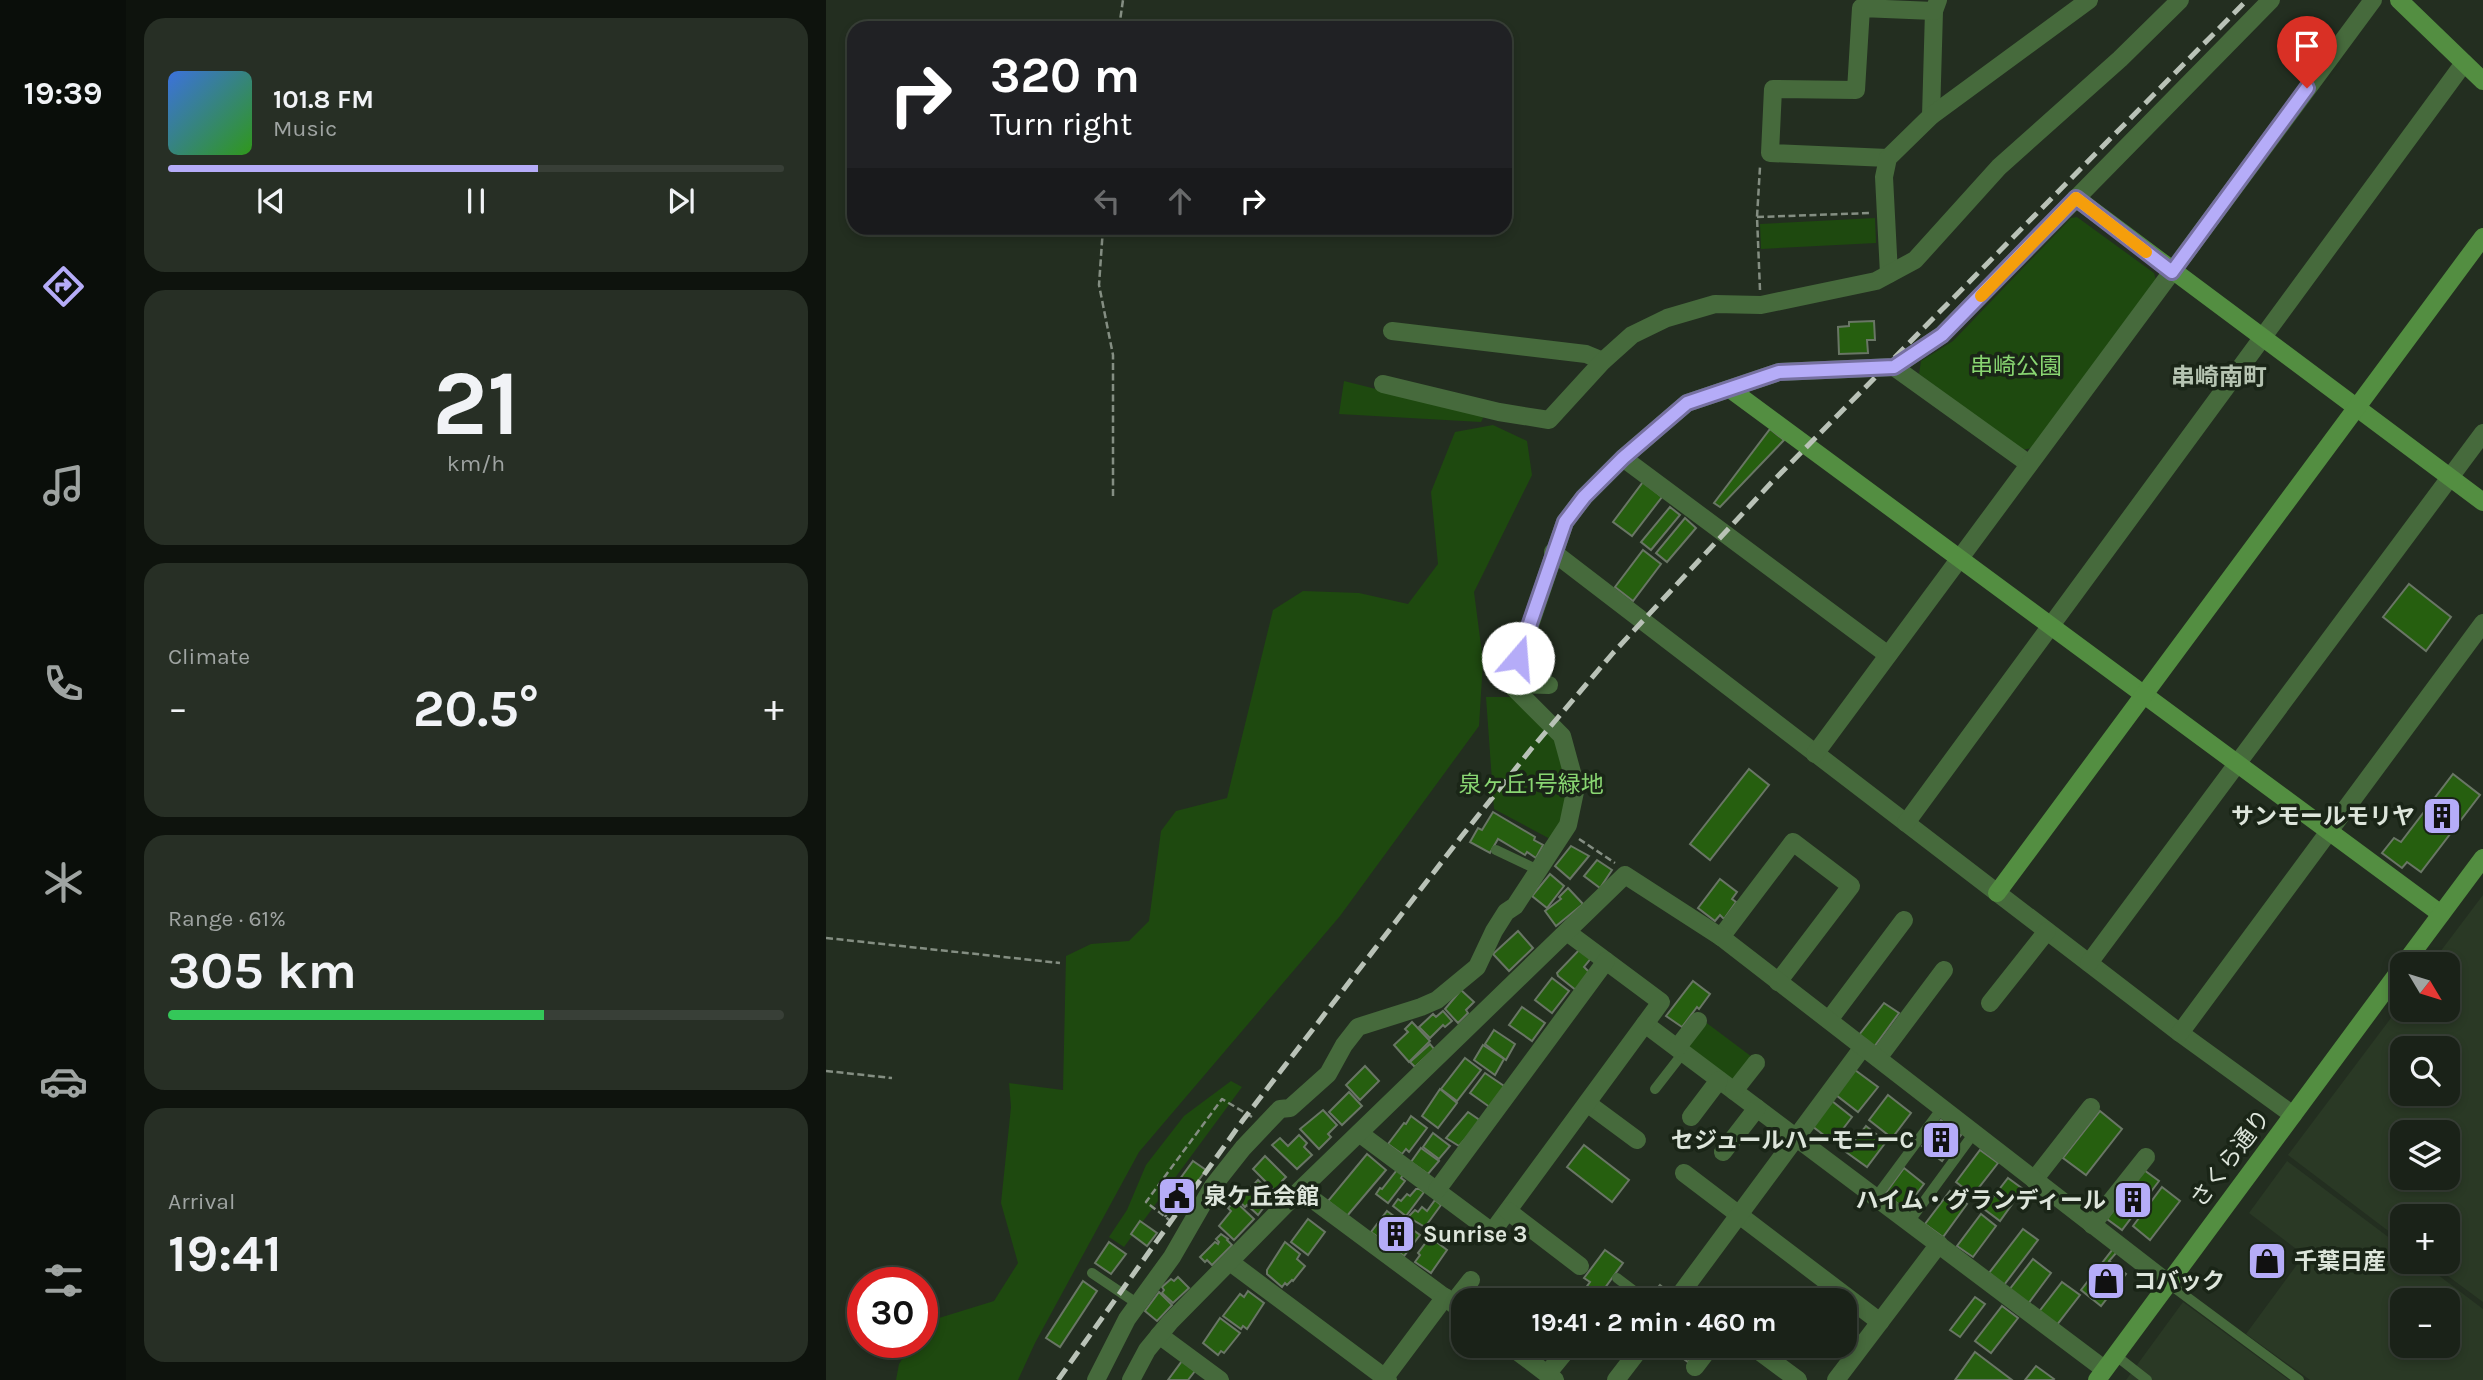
<!DOCTYPE html>
<meta charset="utf-8">
<style>
:root{--surface:#1a2218;--page:#272f25;--text:#f1f3f6;--muted:#9fa4a2;--line:#383f37;--accent:#b5acf8}
body{margin:0;font-family:Karla,"Noto Sans JP",sans-serif;background:var(--page);color:var(--text);height:100vh;display:flex;flex-direction:column;font-size:26px;white-space:nowrap}
*{box-sizing:border-box;margin:0}
p{font-size:23px;color:var(--muted)}
.icon{flex:none;width:38px;height:38px;fill:none;stroke:currentColor;stroke-width:2;stroke-linecap:round;stroke-linejoin:round}
.map{position:relative;flex:1;overflow:hidden}
.side{display:flex;flex-direction:column;gap:18px;padding:18px;background:#0e130d;width:700px}
.side>*{flex:none}
.hud{position:absolute;left:21px;top:21px;width:665px;height:214px;border-radius:21px;box-shadow:0 4px 10px #0003,0 0 0 2px var(--line);background:#202124;color:#fff;overflow:hidden}
.needle{width:46px;rotate:128deg}
.buttons{position:absolute;left:1564px;top:952px;display:grid;gap:14px}
.buttons a{display:grid;place-items:center;width:70px;height:70px;border-radius:14px;background:var(--surface);box-shadow:0 4px 10px #0003,0 0 0 2px var(--line);font-size:35px}
.speed{position:absolute;left:21px;top:1267px;display:flex;gap:14px;font-size:35px;font-weight:700;text-align:center}
.speed>*{display:grid;place-content:center;width:91px;height:91px;border-radius:50%;background:var(--surface);box-shadow:0 4px 10px #0003,0 0 0 2px var(--line);line-height:1}
.speed .limit{border:10px solid #d22;background:#fff;color:#111}
.pin{position:absolute;display:grid;place-items:center;width:60px;height:60px;color:#fff;margin:-72px -30px;border-radius:50% 50% 50% 0;rotate:-45deg;box-shadow:0 0 7px #0007}
.pin .icon{rotate:45deg}
.me{position:absolute;width:77px;margin:-38px;rotate:18deg;stroke-linejoin:round;filter:drop-shadow(0 0 5px #0008)}
.turn{display:flex;align-items:center;gap:24px;height:147px;padding:0 28px;font-size:32px}
.turn .icon{width:91px;height:91px;stroke-width:2.5}
.turn b{display:block;font-size:49px;line-height:60px}
.lanes{display:flex;align-items:center;height:66px;padding:0 28px;background:#0003;justify-content:center;gap:35px;direction:ltr}
.lanes .off{opacity:.35}
.big{font-size:52px;font-weight:700;line-height:1.1}
.side .card{flex:1;display:flex;flex-direction:column;justify-content:center;gap:10px;min-width:0;padding:0 24px;border-radius:21px;background:var(--page)}
.side .dial{align-items:center;gap:0}
.dial b{font-size:91px;line-height:1}
.song{display:flex;align-items:center;gap:21px}
.cover{width:84px;height:84px;border-radius:10px;background:linear-gradient(135deg,hsl(220 70% 55%),hsl(110 70% 35%))}
.played{height:7px;border-radius:4px;background:linear-gradient(90deg,var(--accent) 60%,var(--line) 60%)}
.keys{display:flex;justify-content:space-around;direction:ltr}
.heat{display:flex;justify-content:space-between;align-items:center;font-size:38px;direction:ltr}
.charge{height:10px;border-radius:5px;background:linear-gradient(90deg,#34c759 61%,var(--line) 0)}
.trip{position:absolute;left:625px;top:1288px;width:406px;height:70px;border-radius:21px;background:var(--surface);box-shadow:0 4px 10px #0003,0 0 0 2px var(--line);font-weight:700;line-height:70px;text-align:center}
main{display:flex;flex:1;min-height:0}
.tabs{display:flex;flex-direction:column;width:126px;justify-content:space-around;align-items:center;background:#0a0e0a;color:var(--muted)}
.tabs .icon{width:49px;height:49px}
.tabs .current{color:var(--accent)}
.tabs b{font-size:32px;color:var(--text)}
.map>svg:first-child{display:block}
.built{fill:#2a3925;fill-rule:evenodd}
.green{fill:#1e490f}
.building{fill:#265f0f;stroke:#697665;stroke-width:2}
.lines{fill:none;stroke-linecap:round;stroke-linejoin:round}
.path{stroke:#848e82;stroke-width:2.5;stroke-dasharray:7 3.5;stroke-linecap:butt}
.lane{stroke:#466a3c;stroke-width:10}
.street{stroke:#466a3c;stroke-width:18}
.secondary{stroke:#538e41;stroke-width:18}
.rail{stroke:#b9c2b7;stroke-width:5;stroke-dasharray:14 7;stroke-linecap:butt}
.route-casing{stroke:#7670a1;stroke-width:18}
.route{stroke:#b5acf8;stroke-width:12}
.slow{stroke:#f59e0b;stroke-width:12}
.labels{text-anchor:middle;stroke-width:7;stroke-linejoin:round;paint-order:stroke}
.park-label{font-size:23px;fill:#89d672;stroke:#1a2517}
.poi-label{font-size:23px;font-weight:bold;fill:#dde5db;stroke:#1a2517;text-anchor:start}
.street-label{font-size:23px;fill:#dde5db;stroke:#1a2517}
.neighbourhood-label{font-size:24px;font-weight:bold;fill:#b5c3b1;stroke:#1a2517}
</style>
<main>
<nav class="tabs">
<b>19:39</b>
<svg class="icon current" aria-label="directions" viewBox="0 0 24 24"><path d="M12 3l9 9-9 9-9-9zM9 14v-3h6M13 9l2 2-2 2"/></svg>
<svg class="icon" aria-label="music" viewBox="0 0 24 24"><path d="M9 18V5l10-2v13"/><circle cx="6" cy="18" r="3"/><circle cx="16" cy="16" r="3"/></svg>
<svg class="icon" aria-label="phone" viewBox="0 0 24 24"><path d="M5 4h4l2 5-3 2q2 4 5 5l2-3 5 2v4C11 20 4 13 5 4z"/></svg>
<svg class="icon" aria-label="climate" viewBox="0 0 24 24"><path d="M12 3v18M4 7l16 10M4 17L20 7"/></svg>
<svg class="icon" aria-label="car" viewBox="0 0 24 24"><path d="M5 17H2v-5l4-1 3-4h7l3 4 3 1v5h-3M9 17h6M6 11h13"/><circle cx="7" cy="17" r="2"/><circle cx="17" cy="17" r="2"/></svg>
<svg class="icon" aria-label="filters" viewBox="0 0 24 24"><path d="M4 7h16M4 17h16"/><circle cx="9" cy="7" r="2"/><circle cx="15" cy="17" r="2"/></svg>
</nav>
<section class="side">
<div class="card">
<div class="song"><i class="cover"></i><div><b>101.8 FM</b><p>Music</p></div></div>
<div class="played"></div>
<div class="keys"><svg class="icon" aria-label="previous" viewBox="0 0 24 24"><path d="M18 5L8 12l10 7zM5 5v14"/></svg><svg class="icon" aria-label="pause" viewBox="0 0 24 24"><path d="M8 5v14M16 5v14"/></svg><svg class="icon" aria-label="next" viewBox="0 0 24 24"><path d="M6 5l10 7-10 7zM19 5v14"/></svg></div>
</div>
<div class="card dial"><b>21</b><p>km/h</p></div>
<div class="card"><p>Climate</p>
<div class="heat"><a>−</a><b class="big">20.5°</b><a>+</a></div>
</div>
<div class="card"><p>Range · 61%</p><b class="big">305 km</b><div class="charge"></div></div>
<div class="card"><p>Arrival</p><b class="big">19:41</b></div>
</section>
<div class="map">
<svg width="1657" height="1380" viewBox="0 0 1657 1380">
<rect width="100%" height="100%" fill="#232e20"/>
<g class="built">
<path d="M1657 895V1302L1603 1262H1622V1216H1577V1242L1462 1155 1577 1002V1010H1622V964H1605ZM1577 1048H1622V1094H1577ZM1577 1132H1622V1178H1577Z"/>
<path d="M1461 1161 1577 1248V1262H1595L1657 1309V1380H1484L1420 1334 1478 1255 1423 1213ZM1577 1300H1622V1346H1577Z"/>
<polygon points="1357,1302 1463,1380 1300,1380"/>
</g>
<g class="green">
<polygon points="1251,217 1328,273 1330,280 1206,448 1196,450 1093,374 1095,361 1127,341 1245,218"/>
<polygon points="1049,218 1050,243 935,249 934,224"/>
<polygon points="518,381 658,416 655,422 513,414"/>
<polygon points="667,425 701,441 706,475 648,592 657,661 653,726 514,916 313,1152 209,1343 192,1380 70,1380 73,1364 87,1342 96,1342 96,1328 100,1322 168,1301 192,1263 175,1203 185,1107 183,1083 237,1090 240,956 265,944 303,941 323,921 335,831 350,811 401,798 447,610 477,591 533,593 582,604 612,564 605,492 629,432"/>
<polygon points="660,697 688,697 734,743 747,787 739,823 726,840 668,809"/>
<polygon points="878,1021 926,1057 908,1081 861,1049"/>
<polygon points="405,1081 416,1087 298,1247 283,1237 301,1210 320,1165 358,1116"/>
</g>
<g class="building">
<polygon points="1048,321 1049,340 1041,340 1042,353 1013,354 1012,327 1023,326 1023,322"/>
<polygon points="944,429 958,440 894,507 888,503"/>
<polygon points="817,482 836,497 806,536 787,522"/>
<polygon points="844,507 854,515 825,550 815,542"/>
<polygon points="859,518 870,528 841,562 830,553"/>
<polygon points="817,550 835,564 807,601 789,587"/>
<polygon points="1583,584 1625,617 1600,651 1557,617"/>
<polygon points="923,769 943,785 884,860 864,844"/>
<polygon points="1627,774 1654,795 1595,872 1581,862 1576,868 1556,853 1568,838 1575,842"/>
<polygon points="667,812 709,837 708,840 717,845 710,858 701,852 699,855 672,839 664,853 644,842 652,828 656,830"/>
<polygon points="745,846 763,856 744,879 729,866"/>
<polygon points="771,860 786,870 774,888 758,876"/>
<polygon points="724,874 738,886 721,908 706,896"/>
<polygon points="894,879 911,892 906,899 910,902 898,919 894,915 889,921 872,908"/>
<polygon points="742,888 757,904 730,926 719,911 735,899 733,897"/>
<polygon points="692,931 707,948 683,971 667,954"/>
<polygon points="754,949 766,957 758,967 763,972 751,991 732,976 731,973"/>
<polygon points="726,978 743,991 726,1013 709,1000"/>
<polygon points="867,981 884,994 873,1009 871,1007 856,1027 840,1016"/>
<polygon points="635,990 648,1002 640,1010 642,1013 632,1023 619,1009"/>
<polygon points="1058,1003 1073,1013 1048,1047 1033,1035"/>
<polygon points="696,1007 719,1023 706,1041 683,1025"/>
<polygon points="617,1011 626,1021 619,1027 617,1025 604,1038 593,1027 607,1014 610,1017"/>
<polygon points="586,1022 604,1041 583,1062 568,1045 582,1032 579,1029"/>
<polygon points="668,1030 689,1044 680,1060 659,1044"/>
<polygon points="604,1044 608,1049 589,1067 584,1062"/>
<polygon points="657,1045 678,1059 669,1075 648,1060"/>
<polygon points="639,1058 655,1070 631,1101 615,1089"/>
<polygon points="539,1066 553,1081 534,1100 520,1085"/>
<polygon points="1029,1070 1052,1087 1032,1112 1010,1095"/>
<polygon points="659,1073 681,1088 665,1108 644,1093"/>
<polygon points="614,1089 631,1103 612,1128 596,1116"/>
<polygon points="523,1092 536,1106 516,1125 503,1112"/>
<polygon points="1062,1095 1085,1113 1066,1138 1043,1120"/>
<polygon points="1006,1101 1026,1117 1007,1142 986,1126"/>
<polygon points="497,1110 511,1125 502,1134 505,1137 493,1149 474,1129"/>
<polygon points="1274,1111 1296,1129 1260,1175 1237,1158"/>
<polygon points="642,1112 655,1121 633,1146 620,1138"/>
<polygon points="585,1116 601,1128 583,1152 580,1149 576,1154 562,1144 578,1123 580,1124"/>
<polygon points="1115,1120 1135,1135 1116,1161 1096,1146"/>
<polygon points="1040,1126 1060,1142 1041,1167 1020,1152"/>
<polygon points="607,1133 624,1146 613,1159 597,1147"/>
<polygon points="473,1135 481,1143 478,1147 486,1155 471,1169 446,1145 454,1138 462,1146"/>
<polygon points="758,1145 803,1180 786,1202 741,1167"/>
<polygon points="595,1148 613,1161 602,1174 585,1162"/>
<polygon points="1154,1150 1172,1163 1147,1195 1130,1182"/>
<polygon points="541,1154 560,1170 521,1216 502,1201"/>
<polygon points="439,1156 460,1177 456,1181 463,1188 457,1193 453,1189 449,1191 427,1169"/>
<polygon points="367,1161 380,1170 348,1214 335,1205"/>
<polygon points="1078,1168 1098,1184 1079,1209 1059,1194"/>
<polygon points="571,1170 577,1175 575,1178 579,1181 562,1203 550,1194 554,1188 556,1189"/>
<polygon points="1318,1170 1333,1181 1296,1230 1281,1219"/>
<polygon points="1182,1178 1197,1189 1174,1221 1158,1209"/>
<polygon points="432,1180 447,1195 432,1215 421,1205 419,1207 413,1201 414,1198"/>
<polygon points="1336,1187 1354,1201 1324,1240 1307,1226"/>
<polygon points="590,1189 593,1189 598,1192 580,1216 567,1206 572,1199 575,1201 581,1194 584,1196"/>
<polygon points="1124,1191 1141,1204 1117,1237 1099,1224"/>
<polygon points="609,1200 615,1205 599,1227 582,1217 589,1210 592,1212 596,1207 601,1211"/>
<polygon points="409,1201 428,1219 408,1240 393,1226 405,1211 402,1208"/>
<polygon points="561,1211 594,1235 578,1256 545,1232"/>
<polygon points="1155,1214 1170,1226 1147,1257 1131,1246"/>
<polygon points="482,1219 499,1232 482,1255 465,1242"/>
<polygon points="314,1221 331,1233 321,1246 305,1234"/>
<polygon points="1197,1229 1212,1240 1178,1285 1163,1273"/>
<polygon points="395,1234 402,1239 401,1240 406,1245 386,1265 381,1260 379,1262 374,1257 389,1242 392,1244 393,1242 390,1239"/>
<polygon points="604,1237 621,1250 605,1273 589,1262 594,1255 592,1253"/>
<polygon points="283,1242 300,1254 285,1274 269,1263"/>
<polygon points="459,1242 474,1254 471,1259 479,1266 467,1281 466,1280 461,1285 459,1283 456,1287 441,1274 441,1270"/>
<polygon points="1287,1249 1291,1252 1283,1261 1300,1274 1275,1306 1255,1290"/>
<polygon points="779,1250 797,1263 776,1292 788,1300 751,1300 764,1282 758,1278"/>
<polygon points="1207,1259 1225,1273 1202,1304 1183,1290"/>
<polygon points="352,1277 363,1288 347,1303 336,1293 338,1290 336,1287 345,1279 348,1281"/>
<polygon points="257,1281 271,1291 234,1347 220,1338"/>
<polygon points="1236,1282 1254,1295 1230,1326 1212,1313"/>
<polygon points="834,1285 846,1295 841,1300 828,1300 824,1297"/>
<polygon points="422,1291 438,1303 421,1329 417,1326 415,1329 397,1316 414,1294 418,1297"/>
<polygon points="333,1292 346,1305 331,1321 319,1311"/>
<polygon points="1149,1297 1159,1304 1134,1337 1124,1330"/>
<polygon points="1176,1306 1192,1318 1165,1353 1149,1341"/>
<polygon points="394,1318 414,1333 398,1353 395,1351 392,1355 377,1343"/>
<polygon points="844,1346 874,1346 862,1362 843,1348"/>
<polygon points="1149,1352 1186,1380 1129,1380"/>
<polygon points="356,1361 369,1371 362,1380 342,1380"/>
<polygon points="1210,1366 1228,1379 1227,1380 1199,1380"/>
</g>
<g class="lines">
<g class="path">
<polyline points="293,28 297,0"/>
<polyline points="931,217 1045,213"/>
<polyline points="277,228 273,285 287,355 287,498"/>
<polyline points="934,290 931,217 934,167"/>
<polyline points="753,839 789,863"/>
<polyline points="0,938 234,963"/>
<polyline points="0,1071 66,1078"/>
<polyline points="339,1217 343,1210"/>
<polyline points="346,1222 320,1202 396,1099 426,1117"/>
</g>
<g class="lane">
<polyline points="670,850 712,870"/>
<polyline points="829,1089 857,1053"/>
<polyline points="1050,1197 1116,1108"/>
<polyline points="1083,1222 1148,1133"/>
<polyline points="266,1273 312,1304"/>
<polyline points="791,1278 820,1300"/>
<polyline points="1342,1283 1473,1380"/>
<polyline points="1289,1355 1321,1380"/>
</g>
<g class="street">
<polyline points="1105,116 1108,11"/>
<polyline points="1062,158 944,153 947,89 1030,90 1035,8 1108,11 1112,0"/>
<polyline points="1063,274 1058,177 1062,158 1105,116 1263,0"/>
<polyline points="566,331 760,354 777,361"/>
<polyline points="1068,367 1203,464"/>
<polyline points="557,384 673,412 723,420 777,361 806,335 841,318 889,304 935,305 1050,281 1089,260 1173,167 1294,59 1354,0"/>
<polyline points="797,458 1062,655"/>
<polyline points="727,552 1354,1033 1467,1115"/>
<polyline points="684,684 723,685"/>
<polyline points="989,754 1547,0"/>
<polyline points="1080,823 1638,63"/>
<polyline points="895,937 967,842 1025,886 952,982"/>
<polyline points="1263,963 1657,433"/>
<polyline points="1164,1003 1221,931"/>
<polyline points="1003,1020 1078,920"/>
<polyline points="819,1024 1278,1369"/>
<polyline points="1354,1033 1657,623"/>
<polyline points="851,1048 872,1021"/>
<polyline points="1052,1058 1118,970"/>
<polyline points="908,1091 930,1063"/>
<polyline points="761,1103 811,1140"/>
<polyline points="865,1117 893,1080"/>
<polyline points="533,1133 666,1232 835,1002 741,932"/>
<polyline points="897,1152 931,1108"/>
<polyline points="858,1173 1054,1322"/>
<polyline points="1208,1180 1265,1107"/>
<polyline points="474,1190 637,1311"/>
<polyline points="611,1190 780,961"/>
<polyline points="682,1211 754,1266"/>
<polyline points="1266,1225 1320,1157"/>
<polyline points="404,1262 562,1380"/>
<polyline points="850,1300 1037,1047"/>
<polyline points="627,1303 645,1280"/>
<polyline points="333,1335 394,1380"/>
<polyline points="684,1346 729,1380"/>
<polyline points="926,1346 972,1380"/>
<polyline points="869,1367 885,1346"/>
<polyline points="721,1374 744,1346"/>
<polyline points="270,1380 301,1319 346,1257 387,1186 417,1148 454,1109 464,1108 502,1074 518,1045 532,1027 595,1007 611,1000 651,967 668,931 680,912 689,906 742,825 750,787 736,736 684,684 739,522 758,497 797,458 861,403 953,372 1068,367 1116,335 1445,0"/>
<polyline points="305,1380 321,1350 344,1322 474,1190 799,875 895,937 1342,1283"/>
<polyline points="557,1380 619,1297"/>
<polyline points="790,1380 816,1346"/>
<polyline points="1010,1380 1113,1244"/>
</g>
<g class="secondary">
<polyline points="1573,0 1657,81"/>
<polyline points="1250,198 1657,502"/>
<polyline points="904,389 1615,914"/>
<polyline points="1171,893 1657,237"/>
<polyline points="1578,964 1657,858"/>
<polyline points="1271,1380 1577,966"/>
</g>
<polyline class="rail" points="232,1380 417,1120 635,837 706,748 787,653 945,483 1421,0"/>
</g>
<g class="lines">
<g class="route-casing">
<polyline id="route" points="692,658 739,522 758,497 797,458 861,403 953,372 1068,367 1116,335 1250,198 1346,272 1481,88"/>
</g>
<use href="#route" class="route"/>
<polyline class="slow" points="1155,296 1250,198 1320,252"/>
</g>
<defs>
<g id="building-square" transform="scale(2.0125)"><rect x="-9" y="-9" width="18" height="18" rx="4" fill="#b5acf8" stroke="#1a2517"/><path d="M-4-6H4V6H1V3H-1V6H-4ZM-2.5-4.3h1.7v1.8h-1.7ZM.8-4.3h1.7v1.8H.8ZM-2.5-1h1.7V.8h-1.7ZM.8-1h1.7V.8H.8Z" fill="#111"/></g>
<g id="civic-square" transform="scale(2.0125)"><rect x="-9" y="-9" width="18" height="18" rx="4" fill="#b5acf8" stroke="#1a2517"/><path d="M-.6-6.5H3V-4.5H.6V-3L4-1V1h2V6H-6V1h2V-1L-.6-3ZM-1.2 2.5V6h2.4V2.5Z" fill="#111"/></g>
<g id="shop-square" transform="scale(2.0125)"><rect x="-9" y="-9" width="18" height="18" rx="4" fill="#b5acf8" stroke="#1a2517"/><path d="M-5-2.5h2.3a2.7 3.5 0 0 1 5.4 0H5L5.5 6h-11ZM-1.5-2.5h3a1.5 2.3 0 0 0-3 0Z" fill="#111"/></g>
</defs>
<g fill-rule="evenodd">
<use href="#building-square" x="1616" y="816"/>
<use href="#building-square" x="1115" y="1140"/>
<use href="#civic-square" x="351" y="1196"/>
<use href="#building-square" x="1307" y="1200"/>
<use href="#building-square" x="570" y="1234"/>
<use href="#shop-square" x="1441" y="1261"/>
<use href="#shop-square" x="1280" y="1281"/>
</g>
<g class="labels">
<g class="park-label">
<text x="1190" y="374">串崎公園</text>
<text x="705" y="792">泉ヶ丘1号緑地</text>
</g>
<g class="poi-label">
<text x="1589" y="824" text-anchor="end">サンモールモリヤ</text>
<text x="1088" y="1148" text-anchor="end">セジュールハーモニーC</text>
<text x="378" y="1204">泉ケ丘会館</text>
<text x="1280" y="1208" text-anchor="end">ハイム・グランディール</text>
<text x="597" y="1242">Sunrise 3</text>
<text x="1468" y="1269">千葉日産</text>
<text x="1307" y="1289">コバック</text>
</g>
<g class="street-label">
<text transform="translate(1404 1158) rotate(-53)" y="8">さくら通り</text>
</g>
<g class="neighbourhood-label">
<text x="1393" y="385">串崎南町</text>
</g>
</g>
</svg>
<div class="buttons">
<a><svg class="needle" viewBox="-14 -14 28 28"><path d="M0-13l5 13h-10z" fill="#e53935"/><path d="M0 13l5-13h-10z" fill="#9fa4a2"/></svg></a>
<a><svg class="icon" aria-label="search" viewBox="0 0 24 24"><circle cx="10" cy="10" r="6"/><path d="M15 15l6 6"/></svg></a>
<a><svg class="icon" aria-label="layers" viewBox="0 0 24 24"><path d="M12 4l9 5-9 5-9-5zM3 14l9 5 9-5"/></svg></a>
<a>+</a>
<a>−</a>
</div>
<div class="speed"><div class="limit">30</div></div>
<div class="pin" style="left:1481px;top:88px;background:#d93025"><svg class="icon" aria-label="arrive" viewBox="0 0 24 24"><path d="M6 21V4h12l-3 4 3 4H6"/></svg></div>
<svg class="me" style="left:692px;top:658px" viewBox="-20 -20 40 40"><circle r="19" fill="#fff"/><path d="M0-13L10 11 0 6-10 11z" fill="#b5acf8"/></svg>
<div class="trip">19:41 · 2 min · 460 m</div>
<div class="hud">
<div class="turn"><svg class="icon" aria-label="right" viewBox="0 0 24 24"><path d="M7 20v-9h11M14 6l5 5-5 5"/></svg><div><b>320 m</b>Turn right</div></div>
<div class="lanes"><svg class="icon off" aria-label="left" viewBox="0 0 24 24"><path d="M17 20v-9H6M10 6l-5 5 5 5"/></svg><svg class="icon off" aria-label="ahead" viewBox="0 0 24 24"><path d="M12 20V5M6 11l6-6 6 6"/></svg><svg class="icon" aria-label="right" viewBox="0 0 24 24"><path d="M7 20v-9h11M14 6l5 5-5 5"/></svg></div>
</div>
</div>
</main>
